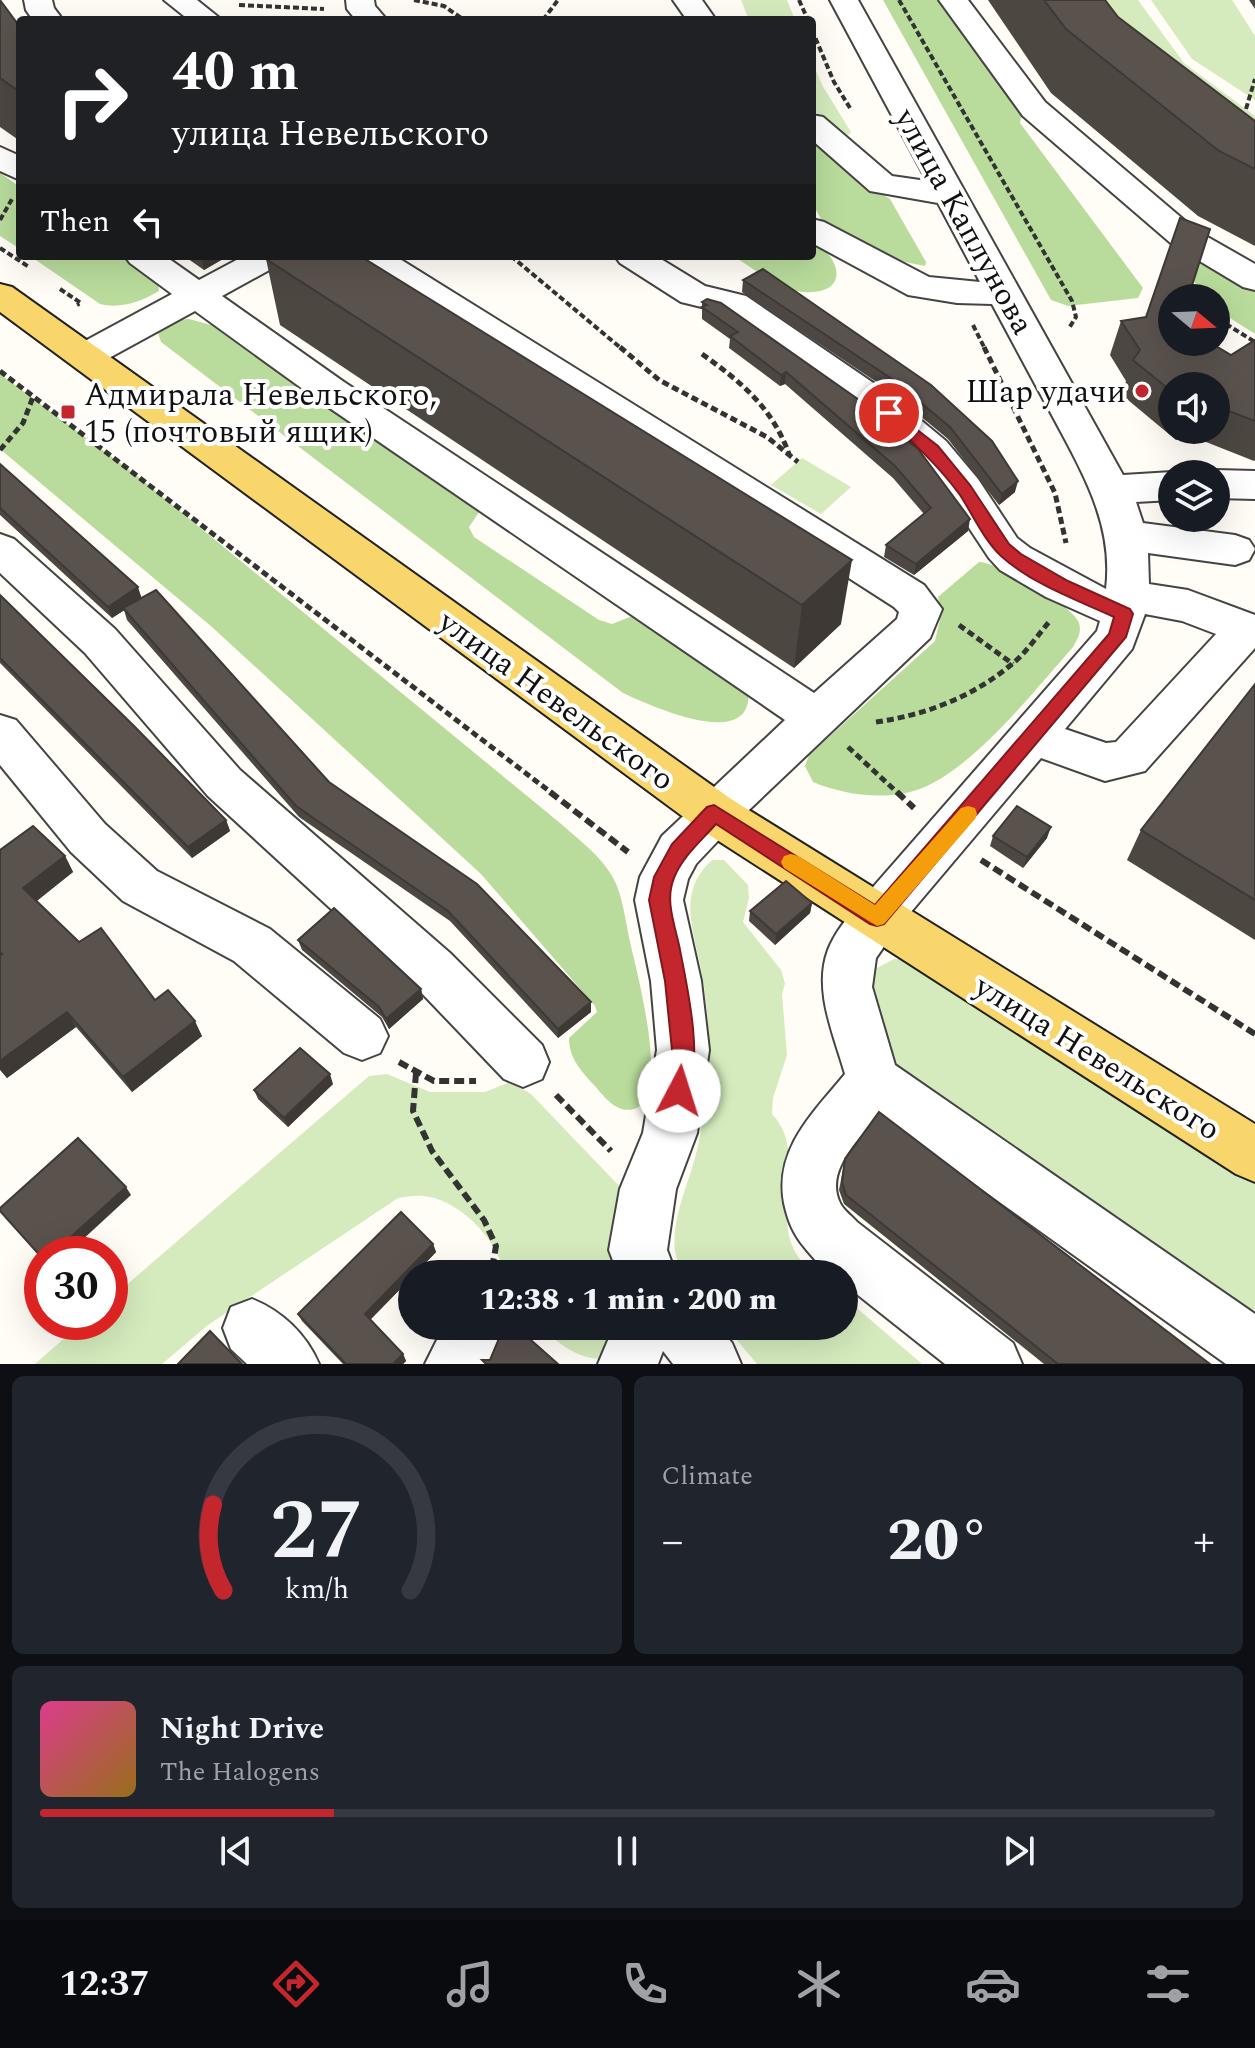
<!DOCTYPE html>
<meta charset="utf-8">
<style>
:root{--surface:#171b24;--page:#20242c;--text:#f1f3f6;--muted:#9ea1a6;--line:#363941;--accent:#c4262e}
body{margin:0;font-family:Spectral,serif;background:var(--page);color:var(--text);height:100vh;display:flex;flex-direction:column;font-size:30px;white-space:nowrap}
*{box-sizing:border-box;margin:0}
p{font-size:26px;color:var(--muted)}
.icon{flex:none;width:44px;height:44px;fill:none;stroke:currentColor;stroke-width:2;stroke-linecap:round;stroke-linejoin:round}
.map{position:relative;height:1364px;overflow:hidden}
.sheet{display:flex;flex-direction:column;gap:12px;padding:12px;background:#0d0f14;flex:1}
.sheet>*{flex:none}
.banner{position:absolute;left:16px;top:16px;width:800px;height:244px;border-radius:8px;box-shadow:0 8px 32px #0002;background:#202124;color:#fff;overflow:hidden}
.needle{width:52px;rotate:109deg}
.controls{position:absolute;left:1158px;top:284px;display:grid;gap:16px}
.controls a{display:grid;place-items:center;width:72px;height:72px;border-radius:50%;background:var(--surface);box-shadow:0 8px 32px #0002;font-size:40px}
.speed{position:absolute;left:24px;top:1236px;display:flex;gap:16px;font-size:40px;font-weight:700;text-align:center}
.speed>*{display:grid;place-content:center;width:104px;height:104px;border-radius:50%;background:var(--surface);box-shadow:0 8px 32px #0002;line-height:1}
.speed .limit{border:12px solid #d22;background:#fff;color:#111}
.pin{position:absolute;display:grid;place-items:center;width:68px;height:68px;color:#fff;margin:-34px;border:4px solid #fff;border-radius:50%;box-shadow:0 2px 8px #0007}
.me{position:absolute;width:88px;margin:-44px;rotate:5deg;stroke-linejoin:round;filter:drop-shadow(0 0 6px #0008)}
.turn{display:flex;align-items:center;gap:28px;height:168px;padding:0 24px;font-size:36px}
.turn .icon{width:104px;height:104px;stroke-width:2.5}
.turn b{display:block;font-size:56px;line-height:68px}
.then{display:flex;align-items:center;height:76px;padding:0 24px;background:#0003;gap:16px;font-size:30px}
.big{font-size:60px;font-weight:800;line-height:1.1}
.sheet .widget{flex:1;display:flex;flex-direction:column;justify-content:center;gap:12px;min-width:0;padding:0 28px;border-radius:12px;background:var(--page)}
.sheet .dial{align-items:center;gap:0}
.dial svg{height:208px;overflow:visible;fill:none;stroke:var(--line);stroke-width:7;stroke-linecap:round;text-anchor:middle}
.dial text{fill:var(--text);stroke:none}
.song{display:flex;align-items:center;gap:24px}
.cover{width:96px;height:96px;border-radius:12px;background:linear-gradient(135deg,hsl(330 70% 55%),hsl(40 70% 35%))}
.played{height:8px;border-radius:4px;background:linear-gradient(90deg,var(--accent) 25%,var(--line) 25%)}
.keys{display:flex;justify-content:space-around;direction:ltr}
.heat{display:flex;justify-content:space-between;align-items:center;font-size:44px;direction:ltr}
.sheet .tiles{flex:1;display:grid;gap:12px;grid-template-columns:1fr 1fr}
.widget:last-child{grid-column:span 2}
.trip{position:absolute;left:398px;top:1260px;width:460px;height:80px;border-radius:40px;background:var(--surface);box-shadow:0 8px 32px #0002;font-weight:800;line-height:80px;text-align:center}
.tab-bar{display:flex;height:128px;justify-content:space-around;align-items:center;background:#090b0e;color:var(--muted)}
.tab-bar .icon{width:56px;height:56px}
.tab-bar .active{color:var(--accent)}
.tab-bar b{font-size:36px;color:var(--text)}
.map>svg:first-child{display:block}
.green{fill:#d5ebbd}
.forest{fill:#b9dc9c}
.lines{fill:none;stroke-linecap:round;stroke-linejoin:round}
.minor-casing{stroke:#444;stroke-width:4}
.major-casing{stroke:#222;stroke-width:4}
.path-far2{stroke:#333;stroke-width:4;stroke-dasharray:6 3;stroke-linecap:butt}
.path-far1{stroke:#333;stroke-width:5;stroke-dasharray:7 4;stroke-linecap:butt}
.path{stroke:#333;stroke-width:6;stroke-dasharray:10 5;stroke-linecap:butt}
.minor{fill:#fff;fill-rule:evenodd}
.major{fill:#f9d66b;fill-rule:evenodd}
.wall{fill:#4d4742;fill-rule:evenodd}
.shaded-wall{fill:#3f3936}
.building{fill:#5a524d;stroke:#3f3936;stroke-width:2}
.route{fill:#c4262e;stroke:#7f191e;stroke-width:2}
.slow{fill:#f59e0b}
.poi-dot{fill:#c4262e;stroke:#fff;stroke-width:3}
.labels{text-anchor:middle;stroke-width:8;stroke-linejoin:round;paint-order:stroke}
.street-label{font-size:32px;fill:#111;stroke:#fff}
.poi-label{font-size:32px;fill:#111;stroke:#fff;text-anchor:end}
</style>
<div class="map">
<svg width="1255" height="1364" viewBox="0 0 1255 1364">
<rect width="100%" height="100%" fill="#fffdf5"/>
<g class="green">
<polygon points="741,0 787,0 795,20 749,20"/>
<polygon points="1100,0 1138,0 1184,63 1255,116 1255,122 1227,129"/>
<polygon points="1151,0 1232,0 1255,36 1255,100 1192,59"/>
<polygon points="812,61 822,85 851,132 849,135 840,133 812,109"/>
<polygon points="802,458 851,487 821,514 771,485"/>
<path d="M712 860H724L748 885 749 898 743 922 781 970 785 983 782 994 787 1055 773 1098 772 1114C810 1154 768 1214 799 1258 803 1264 812 1269 818 1274H683C680 1267 676 1258 675 1251 671 1218 690 1181 697 1150 712 1085 713 1020 698 955 690 920 681 888 712 860Z"/>
<polygon points="894,959 900,959 1255,1184 1255,1309 1248,1311 898,1071 889,1057 870,985 877,968"/>
<path d="M387 1074 430 1092H485L510 1082 531 1094 623 1190 633 1274H505C497 1240 460 1199 423 1196 415 1195 406 1197 398 1198L208 1325 162 1364H35L83 1322H110V1299L369 1076Z"/>
<polygon points="844,1297 922,1364 757,1364 725,1326 844,1326"/>
<path d="M539 1326H630L611 1359C579 1361 562 1346 539 1326Z"/>
</g>
<g class="forest">
<polygon points="883,0 941,0 1022,112 1020,123 1143,288 1138,298 1068,306 1051,300"/>
<polygon points="812,138 854,177 890,199 926,262 925,266 900,261 824,224 812,203"/>
<polygon points="0,173 20,187 20,249 0,236"/>
<path d="M812 240C842 258 850 295 804 292 780 291 753 268 733 256H812Z"/>
<polygon points="1178,247 1255,288 1255,334 1216,309 1216,298 1206,298 1173,252"/>
<path d="M30 256H120L158 283 159 291C140 302 121 309 100 304Z"/>
<path d="M189 319 222 328 483 506 469 527 474 537 599 620 612 624 635 615 748 688C757 755 649 705 623 693L161 342 158 333 175 320Z"/>
<path d="M0 374 136 475 560 823C581 842 606 859 617 886 624 904 626 926 631 946 637 973 671 1098 634 1109 616 1114 604 1096 594 1085 581 1071 569 1058 569 1038L597 1012 595 1006 481 874 212 627 0 449Z"/>
<path d="M979 562C995 561 1075 607 1079 623 1082 633 1077 639 1073 647 1036 689 977 763 927 786 893 802 846 796 813 782L805 766 809 755 935 641 941 615 938 597Z"/>
</g>
<g class="lines">
<g class="minor-casing">
<g id="minor">
<polygon points="24,0 52,0 54,8 63,20 33,20 26,10"/>
<polygon points="164,0 197,0 222,20 189,20"/>
<polygon points="346,0 374,0 375,6 387,20 356,20 347,9"/>
<polygon points="673,0 702,0 716,20 687,20"/>
<path d="M830 0H858L1123 475 1172 472 1178 474H1172V500L1136 502 1143 523 1235 535 1249 540 1255 549 1249 560 1235 565 1148 553 1149 584 1188 590 1255 615V648L1145 771 1105 781 1041 758 894 932 876 958 872 987 895 1065 1255 1314V1364H1226L878 1115C860 1139 824 1170 840 1203 843 1210 852 1216 857 1222L1013 1343 1022 1364H945L844 1284V1274C825 1274 816 1261 805 1248 793 1234 788 1221 784 1203 774 1149 813 1113 845 1074 834 1035 813 990 828 950 835 932 848 917 860 902L1097 631 1100 621 1046 597 1000 570 989 558 950 499 918 459 862 411 722 312 681 302 620 263 615 256H656L705 286 746 296 888 393 946 441 978 479 1017 538 1030 548 1106 589C1114 524 1082 472 1053 417 1032 379 1012 341 992 304L957 303 908 295 812 243V219L824 222 929 277 980 282 938 203 870 191 812 140V115L823 117 892 176 927 181ZM1145 614 1182 621 1216 634 1116 742 1106 743 1065 729 1132 649Z"/>
<polygon points="939,0 968,0 1045,102 1197,231 1255,264 1255,290 1243,287 1173,245 1023,116"/>
<polygon points="0,147 20,156 20,180 0,171"/>
<polygon points="125,256 165,256 199,280 244,256 287,256 282,263 222,296 344,382 814,693 897,619 899,612 894,607 359,263 354,256 395,256 924,585 942,609 930,638 731,827 696,864 688,879 683,900 701,981 709,1050 697,1133 676,1189 667,1250 676,1274 618,1274 609,1250 620,1189 643,1133 657,1050 651,981 635,900 640,877 662,836 785,720 318,400 195,311 98,364 85,368 72,364 67,356 72,348 172,294 130,263"/>
<polygon points="1216,470 1255,471 1255,499 1216,498 1216,474 1203,474"/>
<polygon points="0,534 14,539 115,629 240,770 450,953 542,1045 549,1062 542,1079 523,1087 504,1079 414,985 208,796 85,653 0,573"/>
<polygon points="0,715 16,720 105,824 157,871 270,929 380,1019 388,1036 380,1053 362,1060 344,1053 234,961 123,901 71,852 0,765"/>
<path d="M252 1299C282 1311 306 1334 319 1364H247L231 1349 223 1328 231 1307Z"/>
<polygon points="437,1326 497,1326 497,1347 490,1364 425,1364 439,1336"/>
<polygon points="614,1326 718,1326 732,1343 741,1364 673,1364 663,1351 658,1364 598,1364"/>
</g>
</g>
<g class="major-casing">
<polygon id="major" points="0,284 12,287 731,799 1255,1124 1255,1182 1236,1174 697,827 0,312"/>
</g>
<g class="path-far2">
<polyline points="414,0 444,6 464,20"/>
<polyline points="799,0 808,20"/>
<polyline points="899,0 1072,301 1076,317 1069,328"/>
<polyline points="239,5 324,9"/>
<polyline points="543,20 558,0"/>
<polyline points="812,30 834,82 850,108"/>
<polyline points="1246,109 1255,79"/>
<polyline points="0,220 12,199"/>
<polyline points="0,248 29,267"/>
<polyline points="511,256 622,349"/>
<polyline points="60,289 81,303 77,305"/>
<polyline points="1226,324 1255,342"/>
<polyline points="973,325 985,349"/>
</g>
<g class="path-far1">
<polyline points="620,347 659,380 767,437 798,462"/>
<polyline points="984,347 1055,493 1066,543"/>
<path d="M702 354C741 382 772 407 789 454"/>
<polyline points="0,371 553,794"/>
<polyline points="0,450 23,423 33,397"/>
<polyline points="959,625 1013,664"/>
<path d="M876 722C925 715 973 697 1012 664 1026 653 1037 636 1049 622"/>
<polyline points="848,747 899,794"/>
</g>
<g class="path">
<polyline points="550,792 628,852"/>
<polyline points="897,792 914,808"/>
<polyline points="981,860 1255,1034"/>
<polyline points="399,1062 434,1081 476,1081"/>
<polyline points="416,1073 413,1111 432,1151 484,1220 496,1246 491,1274"/>
<polyline points="556,1095 611,1151"/>
</g>
<use href="#minor" class="minor"/>
<use href="#major" class="major"/>
</g>
<g class="wall">
<polygon points="0,0 20,27 20,141 0,127"/>
<polygon points="988,0 1105,0 1118,17 1255,121 1255,246 1198,216 1051,93"/>
<polygon points="1249,0 1255,0 1255,9"/>
<polygon points="184,256 228,256 204,270"/>
<polygon points="266,259 841,624 794,668 280,325"/>
<polygon points="743,280 931,385 1015,492 999,505 948,439 890,391 742,292"/>
<polygon points="702,302 721,303 968,531 914,575 884,557 886,545 924,514 893,478 785,384 780,386 729,348 730,339 702,319"/>
<path d="M1146 317 1172 342 1231 355 1255 340V460L1254 461 1196 438 1176 440 1122 395 1126 381 1110 355 1121 321ZM1172 386H1216V430H1172Z"/>
<polygon points="0,464 142,598 329,782 591,1012 558,1038 450,921 299,817 127,620 124,610 112,618 0,515"/>
<polygon points="0,595 226,820 230,831 192,858 0,663"/>
<polygon points="1255,684 1255,940 1127,860 1141,830"/>
<polygon points="993,836 1047,838 1023,868 990,846"/>
<polygon points="0,850 65,856 73,872 37,901 79,942 202,1036 132,1092 76,1027 7,1078 0,1070"/>
<polygon points="812,903 810,913 775,945 749,921 750,911"/>
<polygon points="298,940 421,989 423,999 389,1029 382,1017 302,950"/>
<polygon points="333,1084 288,1127 258,1099 254,1090"/>
<polygon points="845,1159 1210,1364 1044,1364 844,1204 839,1190"/>
<polygon points="433,1244 436,1252 415,1274 412,1274 412,1277 370,1320 403,1354 406,1361 403,1364 343,1364 302,1321 298,1314"/>
</g>
<g class="shaded-wall">
<polygon points="201,256 228,256 204,270"/>
<polygon points="786,372 785,384 780,386 781,375"/>
<polygon points="1018,481 1015,492 999,505 1002,494"/>
<polygon points="970,519 968,531 914,575 916,564"/>
<polygon points="852,560 841,624 794,668 802,605"/>
<polygon points="138,587 142,599 112,618 108,607"/>
<polygon points="226,820 230,831 192,858 188,847"/>
<polygon points="1051,827 1047,838 1023,868 1027,857"/>
<polygon points="65,856 73,872 32,904 23,888"/>
<polygon points="812,903 810,913 775,945 776,934"/>
<polygon points="421,989 423,999 389,1029 386,1019"/>
<polygon points="591,1002 591,1012 558,1038 558,1029"/>
<polygon points="67,1012 76,1027 7,1078 0,1069 0,1061"/>
<polygon points="195,1021 202,1036 132,1092 123,1077"/>
<polygon points="330,1074 333,1084 288,1127 284,1118"/>
<polygon points="126,1187 131,1195 67,1254 52,1254"/>
<polygon points="433,1244 436,1252 415,1274 412,1274 412,1277 368,1322 365,1314"/>
<polygon points="403,1354 406,1361 403,1364 393,1364"/>
</g>
<g class="building">
<polygon points="0,0 20,27 20,92 0,78"/>
<polygon points="1044,0 1105,0 1118,17 1255,121 1255,169 1219,151 1066,29"/>
<polygon points="1180,218 1210,229 1188,298 1172,298 1172,342 1209,342 1231,355 1255,340 1255,421 1216,406 1216,386 1172,386 1172,392 1133,360 1140,350 1121,321 1146,317"/>
<polygon points="271,256 360,256 852,560 802,605 266,259"/>
<polygon points="763,269 931,385 992,441 1018,481 1002,494 950,427 892,379 743,280"/>
<polygon points="707,299 721,303 862,402 918,449 970,519 916,564 886,545 931,508 895,466 786,372 781,375 730,336 738,332 702,307 707,305 702,302"/>
<polygon points="0,464 138,587 108,607 0,508"/>
<polygon points="156,590 329,782 477,884 591,1002 558,1029 448,911 296,806 123,608"/>
<polygon points="0,595 134,726 226,820 188,847 0,658"/>
<polygon points="1255,684 1255,900 1141,830"/>
<polygon points="1017,806 1051,827 1027,857 993,836"/>
<polygon points="33,826 65,856 23,888 79,942 101,928 155,1000 168,990 195,1021 123,1077 67,1012 0,1061 0,955 2,954 0,952 0,850"/>
<polygon points="786,881 812,903 776,934 750,911"/>
<polygon points="334,908 421,989 386,1019 379,1007 298,940"/>
<polygon points="300,1048 330,1074 284,1118 254,1090"/>
<polygon points="879,1112 1210,1364 1058,1364 846,1195 842,1182 845,1159"/>
<polygon points="78,1138 126,1187 52,1254 42,1254 42,1258 0,1211 0,1208"/>
<polygon points="401,1212 433,1244 365,1314 403,1354 393,1364 346,1364 298,1314"/>
<polygon points="498,1326 515,1326 558,1364 486,1364 482,1360 490,1360 498,1341"/>
<polygon points="210,1331 242,1364 178,1364"/>
</g>
<path class="route" d="M889 408 938 446 970 485 1009 544 1021 554 1068 581 1130 609 1133 614 1126 637 884 924 877 926 870 924 716 824C701 841 682 857 674 878 665 899 674 923 679 945 687 986 704 1059 687 1098L679 1101 671 1098 668 1091 672 1050 665 981 649 900 654 877 672 844 707 807 714 805 875 905 1109 634 1114 617C1077 600 1032 584 1001 556 984 540 973 515 960 495 938 465 912 441 883 416V409Z"/>
<polygon class="slow" points="968,806 975,808 977,814 975,819 884,924 877,926 784,868 781,862 784,856 791,854 798,856 875,905 961,808"/>
<g class="poi-dot">
<circle cx="1142" cy="391" r="8"/>
<rect x="60" y="404" width="16" height="16" rx="4"/>
</g>
<g class="labels">
<g class="street-label">
<text transform="translate(965 221) rotate(61)" y="11">улица Каплунова</text>
<text transform="translate(557 700) rotate(36)" y="11">улица Невельского</text>
<text transform="translate(1098 1057) rotate(32)" y="11">улица Невельского</text>
</g>
<g class="poi-label">
<text x="1126" y="402">Шар удачи</text>
<text x="84" y="405" text-anchor="start">Адмирала Невельского,<tspan x="84" dy="37">15 (почтовый ящик)</tspan></text>
</g>
</g>
</svg>
<div class="controls">
<a><svg class="needle" viewBox="-14 -14 28 28"><path d="M0-13l5 13h-10z" fill="#e53935"/><path d="M0 13l5-13h-10z" fill="#9ea1a6"/></svg></a>
<a><svg class="icon" aria-label="sound" viewBox="0 0 24 24"><path d="M4 9h4l5-4v14l-5-4H4zM17 9q2 3 0 6"/></svg></a>
<a><svg class="icon" aria-label="layers" viewBox="0 0 24 24"><path d="M12 4l9 5-9 5-9-5zM3 14l9 5 9-5"/></svg></a>
</div>
<div class="speed"><div class="limit">30</div></div>
<div class="pin" style="left:889px;top:413px;background:#d93025"><svg class="icon" aria-label="arrive" viewBox="0 0 24 24"><path d="M6 21V4h12l-3 4 3 4H6"/></svg></div>
<svg class="me" style="left:679px;top:1091px" viewBox="-20 -20 40 40"><circle r="19" fill="#fff"/><path d="M0-13L10 11 0 6-10 11z" fill="#c4262e"/></svg>
<div class="trip">12:38 · 1 min · 200 m</div>
<div class="banner">
<div class="turn"><svg class="icon" aria-label="right" viewBox="0 0 24 24"><path d="M7 20v-9h11M14 6l5 5-5 5"/></svg><div><b>40 m</b>улица Невельского</div></div>
<div class="then">Then<svg class="icon" aria-label="left" viewBox="0 0 24 24"><path d="M17 20v-9H6M10 6l-5 5 5 5"/></svg></div>
</div>
</div>
<section class="sheet">
<div class="tiles">
<div class="widget dial"><svg viewBox="0 0 100 80">
<path d="M14 69A42 42 0 1 1 86 69"/>
<path d="M14 69A42 42 0 0 1 10 36" stroke="#c4262e"/>
<text x="50" y="56" font-size="32" font-weight="700">27</text>
<text x="50" y="72" font-size="11">km/h</text>
</svg></div>
<div class="widget"><p>Climate</p>
<div class="heat"><a>−</a><b class="big">20°</b><a>+</a></div>
</div>
<div class="widget">
<div class="song"><i class="cover"></i><div><b>Night Drive</b><p>The Halogens</p></div></div>
<div class="played"></div>
<div class="keys"><svg class="icon" aria-label="previous" viewBox="0 0 24 24"><path d="M18 5L8 12l10 7zM5 5v14"/></svg><svg class="icon" aria-label="pause" viewBox="0 0 24 24"><path d="M8 5v14M16 5v14"/></svg><svg class="icon" aria-label="next" viewBox="0 0 24 24"><path d="M6 5l10 7-10 7zM19 5v14"/></svg></div>
</div>
</div>
</section>
<nav class="tab-bar">
<b>12:37</b>
<svg class="icon active" aria-label="directions" viewBox="0 0 24 24"><path d="M12 3l9 9-9 9-9-9zM9 14v-3h6M13 9l2 2-2 2"/></svg>
<svg class="icon" aria-label="music" viewBox="0 0 24 24"><path d="M9 18V5l10-2v13"/><circle cx="6" cy="18" r="3"/><circle cx="16" cy="16" r="3"/></svg>
<svg class="icon" aria-label="phone" viewBox="0 0 24 24"><path d="M5 4h4l2 5-3 2q2 4 5 5l2-3 5 2v4C11 20 4 13 5 4z"/></svg>
<svg class="icon" aria-label="climate" viewBox="0 0 24 24"><path d="M12 3v18M4 7l16 10M4 17L20 7"/></svg>
<svg class="icon" aria-label="car" viewBox="0 0 24 24"><path d="M5 17H2v-5l4-1 3-4h7l3 4 3 1v5h-3M9 17h6M6 11h13"/><circle cx="7" cy="17" r="2"/><circle cx="17" cy="17" r="2"/></svg>
<svg class="icon" aria-label="filters" viewBox="0 0 24 24"><path d="M4 7h16M4 17h16"/><circle cx="9" cy="7" r="2"/><circle cx="15" cy="17" r="2"/></svg>
</nav>
